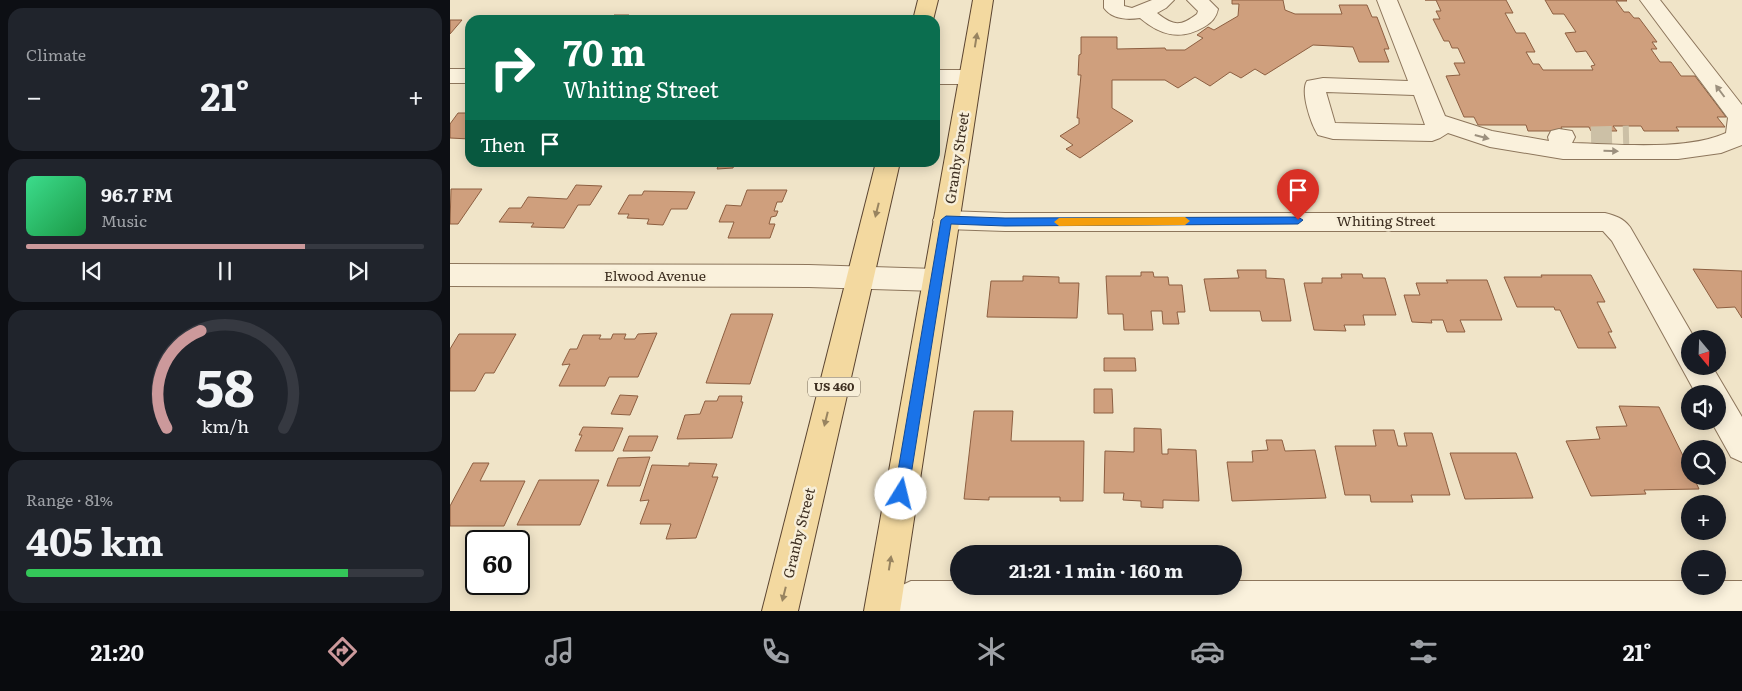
<!DOCTYPE html>
<meta charset="utf-8">
<style>
:root{--surface:#171b24;--page:#20242c;--text:#f1f3f6;--muted:#9ea1a6;--line:#363941;--accent:#cc999b}
body{margin:0;font-family:Literata,serif;background:var(--page);color:var(--text);height:100vh;display:flex;flex-direction:column;font-size:19px;white-space:nowrap}
*{box-sizing:border-box;margin:0}
p{font-size:16px;color:var(--muted)}
.icon{flex:none;width:28px;height:28px;fill:none;stroke:currentColor;stroke-width:2;stroke-linecap:round;stroke-linejoin:round}
.map{position:relative;flex:1;overflow:hidden}
.side{display:flex;flex-direction:column;gap:8px;padding:8px;background:#0d0f14;width:450px}
.side>*{flex:none}
.guide{position:absolute;left:15px;top:15px;width:475px;height:152px;border-radius:15px;box-shadow:0 2px 12px #0003;background:#0b6e4f;color:#fff;overflow:hidden}
.needle{width:32px;rotate:161deg}
.controls{position:absolute;left:1231px;top:330px;display:grid;gap:10px}
.controls a{display:grid;place-items:center;width:45px;height:45px;border-radius:50%;background:var(--surface);box-shadow:0 2px 12px #0003;font-size:25px}
.speed{position:absolute;left:15px;top:530px;display:flex;gap:10px;font-size:25px;font-weight:700;text-align:center}
.speed>*{display:grid;place-content:center;width:65px;height:65px;border-radius:50%;background:var(--surface);box-shadow:0 2px 12px #0003;line-height:1}
.speed .limit{border:2px solid #111;border-radius:8px;background:#fff;color:#111}
.pin{position:absolute;display:grid;place-items:center;width:42px;height:42px;color:#fff;margin:-51px -21px;border-radius:50% 50% 50% 0;rotate:-45deg;box-shadow:0 0 5px #0007}
.pin .icon{rotate:45deg}
.me{position:absolute;width:55px;margin:-28px;rotate:9deg;stroke-linejoin:round;filter:drop-shadow(0 0 4px #0008)}
.turn{display:flex;align-items:center;gap:18px;height:105px;padding:0 15px;font-size:22px}
.turn .icon{width:65px;height:65px;stroke-width:2.5}
.turn b{display:block;font-size:35px;line-height:42px}
.then{display:flex;align-items:center;height:48px;padding:0 15px;background:#0003;gap:10px;font-size:19px}
.big{font-size:38px;font-weight:700;line-height:1.1}
.side .card{flex:1;display:flex;flex-direction:column;justify-content:center;gap:8px;min-width:0;padding:0 18px;border-radius:15px;background:var(--page)}
.side .dial{align-items:center;gap:0}
.dial svg{height:130px;overflow:visible;fill:none;stroke:var(--line);stroke-width:7;stroke-linecap:round;text-anchor:middle}
.dial text{fill:var(--text);stroke:none}
.song{display:flex;align-items:center;gap:15px}
.cover{width:60px;height:60px;border-radius:8px;background:linear-gradient(135deg,hsl(150 70% 55%),hsl(140 70% 35%))}
.played{height:5px;border-radius:2px;background:linear-gradient(90deg,var(--accent) 70%,var(--line) 70%)}
.keys{display:flex;justify-content:space-around;direction:ltr}
.heat{display:flex;justify-content:space-between;align-items:center;font-size:28px;direction:ltr}
.charge{height:8px;border-radius:4px;background:linear-gradient(90deg,#34c759 81%,var(--line) 0)}
.trip{position:absolute;left:500px;top:545px;width:292px;height:50px;border-radius:25px;background:var(--surface);box-shadow:0 2px 12px #0003;font-weight:700;line-height:50px;text-align:center}
.tab-bar{display:flex;height:80px;justify-content:space-around;align-items:center;background:#090b0e;color:var(--muted)}
.tab-bar .icon{width:35px;height:35px}
.tab-bar .selected{color:var(--accent)}
.tab-bar b{font-size:22px;color:var(--text)}
main{display:flex;flex:1;min-height:0}
.map>svg:first-child{display:block}
.building{fill:#cf9f7d;stroke:#8d5f41}
.lines{fill:none;stroke-linecap:round;stroke-linejoin:round}
.minor-tunnel{stroke:#ccc0a6;stroke-width:21;stroke-dasharray:21 11;stroke-linecap:butt}
.minor-casing{stroke:#8d765c;stroke-width:2}
.major-casing{stroke:#5b4430;stroke-width:2}
.minor{fill:#faf1dc;fill-rule:evenodd}
.major{fill:#f3d9a0;fill-rule:evenodd}
.oneway{fill:#988460}
.oneway2{fill:#9c907e}
.route{fill:#1a73e8;stroke:#114b97}
.slow{fill:#f59e0b}
.labels{text-anchor:middle;stroke-width:5;stroke-linejoin:round;paint-order:stroke}
.shield{fill:#f7eed8;stroke:#756857;stroke-width:1}
.shield-label{font-size:12px;font-weight:bold;fill:#3d2e20}
.street-label{font-size:14px;fill:#3d2e20;stroke:#f7eed8}
</style>
<main>
<section class="side">
<div class="card"><p>Climate</p>
<div class="heat"><a>−</a><b class="big">21°</b><a>+</a></div>
</div>
<div class="card">
<div class="song"><i class="cover"></i><div><b>96.7 FM</b><p>Music</p></div></div>
<div class="played"></div>
<div class="keys"><svg class="icon" aria-label="previous" viewBox="0 0 24 24"><path d="M18 5L8 12l10 7zM5 5v14"/></svg><svg class="icon" aria-label="pause" viewBox="0 0 24 24"><path d="M8 5v14M16 5v14"/></svg><svg class="icon" aria-label="next" viewBox="0 0 24 24"><path d="M6 5l10 7-10 7zM19 5v14"/></svg></div>
</div>
<div class="card dial"><svg viewBox="0 0 100 80">
<path d="M14 69A42 42 0 1 1 86 69"/>
<path d="M14 69A42 42 0 0 1 35 9" stroke="#cc999b"/>
<text x="50" y="56" font-size="32" font-weight="700">58</text>
<text x="50" y="72" font-size="11">km/h</text>
</svg></div>
<div class="card"><p>Range · 81%</p><b class="big">405 km</b><div class="charge"></div></div>
</section>
<div class="map">
<svg width="1292" height="611" viewBox="0 0 1292 611">
<rect width="100%" height="100%" fill="#f0e4c8"/>
<g class="building">
<polygon points="782,0 833,0 835,10 845,14 892,14 889,5 917,5 922,17 927,17 939,49 934,49 939,62 909,62 903,47 863,45 815,75 805,69 791,78 780,72 760,86 745,77 728,88 715,80 662,80 662,108 683,121 630,158 616,149 623,145 610,136 629,124 629,118 627,118 631,75 628,75 629,55 631,54 631,37 667,37 667,49 715,48 716,50 735,50 753,38 747,35 758,27 764,30 788,16 789,4 782,4"/>
<polygon points="975,0 1056,0 1063,13 1055,13 1066,33 1075,33 1085,52 1076,52 1083,64 1089,64 1093,70 1143,70 1141,66 1145,65 1136,51 1126,52 1115,33 1126,32 1114,14 1103,14 1095,0 1176,0 1177,1 1166,1 1174,12 1179,12 1184,18 1189,18 1207,42 1202,42 1207,49 1201,49 1210,62 1221,62 1231,76 1245,76 1276,117 1267,117 1275,127 1226,127 1229,131 1194,131 1191,126 1163,126 1167,131 1141,131 1139,127 1111,127 1113,131 1078,131 1076,125 1028,125 1024,117 1014,117 996,76 1010,75 1004,63 1015,63 1008,48 1002,48 999,41 994,41 983,19 990,19 986,11 991,11 986,0"/>
<polygon points="164,15 179,15 176,20 161,20"/>
<polygon points="0,20 12,20 0,34"/>
<polygon points="8,113 20,113 20,139 0,138 0,124"/>
<polygon points="270,162 285,162 283,168 267,169"/>
<polygon points="126,185 152,186 140,205 128,205 114,228 81,227 84,223 49,222 59,208 71,208 78,197 117,199"/>
<polygon points="1,189 32,189 8,224 0,224"/>
<polygon points="297,190 337,190 332,202 327,202 324,211 328,211 326,216 321,217 319,224 325,224 320,238 278,238 284,222 269,222 276,205 291,206"/>
<polygon points="194,191 245,192 237,209 221,209 213,225 197,224 199,219 177,218 179,214 168,214 179,195 192,195"/>
<polygon points="1243,269 1292,271 1292,318 1285,307 1267,308"/>
<polygon points="787,270 816,270 816,278 834,279 841,321 812,321 810,311 760,311 754,279 789,278"/>
<polygon points="691,272 703,272 704,277 718,277 719,285 732,285 735,312 727,312 729,324 713,324 712,311 701,311 703,330 674,330 673,314 658,314 656,276 691,276"/>
<polygon points="891,274 912,274 913,278 935,278 946,315 913,315 915,325 894,325 896,331 864,330 854,283 872,283 872,278 892,278"/>
<polygon points="1091,275 1141,275 1155,302 1147,302 1162,332 1158,332 1166,348 1128,348 1110,310 1105,310 1104,307 1067,307 1054,277 1092,277"/>
<polygon points="573,276 609,277 609,283 629,283 627,318 537,317 541,281 573,281"/>
<polygon points="996,280 1037,280 1052,320 1010,320 1015,332 997,332 993,320 981,320 982,323 962,322 954,295 970,295 966,283 998,283"/>
<polygon points="281,314 323,314 300,384 256,383"/>
<polygon points="207,333 188,377 159,377 155,386 109,386 120,364 112,365 120,349 127,349 133,335 151,335 149,339 161,339 163,334 176,334 174,339 185,339 188,334"/>
<polygon points="9,334 66,334 44,373 35,373 25,391 0,391 0,349"/>
<polygon points="654,358 685,358 686,371 654,371"/>
<polygon points="644,389 662,389 663,413 644,413"/>
<polygon points="170,395 188,396 180,415 161,414"/>
<polygon points="269,396 292,396 291,402 293,402 282,438 227,439 235,415 250,414 255,401 267,401"/>
<polygon points="1169,406 1209,407 1240,470 1240,476 1243,476 1249,489 1194,490 1196,494 1141,496 1116,441 1150,439 1146,427 1177,426"/>
<polygon points="524,411 563,411 561,441 634,441 633,501 610,501 610,497 539,497 539,500 514,499"/>
<polygon points="133,427 173,428 163,451 125,451 132,435 129,435"/>
<polygon points="684,428 711,429 712,454 718,454 718,449 746,450 749,501 713,500 713,508 691,507 691,501 673,500 674,493 654,493 655,451 684,452"/>
<polygon points="923,430 944,430 948,446 957,446 954,433 982,433 1000,495 961,495 963,502 921,502 920,495 895,495 885,446 926,446"/>
<polygon points="179,436 208,436 202,451 173,451"/>
<polygon points="816,440 832,440 835,451 865,450 876,498 782,501 777,462 803,462 802,451 818,450"/>
<polygon points="1000,453 1066,453 1083,498 1015,499"/>
<polygon points="200,457 190,486 157,486 168,458"/>
<polygon points="23,463 39,463 30,481 75,481 54,526 0,526 0,506"/>
<polygon points="239,463 267,464 262,477 268,477 246,538 216,539 221,524 190,524 199,500 190,501 202,465 239,466"/>
<polygon points="89,480 149,480 130,525 67,525"/>
</g>
<g class="lines">
<polyline class="minor-tunnel" points="1141,137 1179,136"/>
<g class="minor-casing">
<g id="minor">
<path d="M654 0H674V6L682 8 702 0H724L716 8 707 13C724 26 730 27 747 14L748 11 737 0H759L768 9C766 18 762 22 754 27 730 41 710 35 690 18 677 20 662 19 654 8Z"/>
<path d="M927 0H947L995 116 1042 131 1099 141 1098 137 1101 131 1109 129 1122 131 1125 137 1122 143C1166 144 1237 151 1276 133L1278 118 1190 0H1210L1292 105V145L1271 153 1228 159H1113L1040 147 998 133 990 138 982 141 883 139 868 135C861 124 850 92 857 81L873 78 958 81ZM876 92 964 95 975 125 885 123Z"/>
<rect x="0" y="69" width="20" height="14"/>
<polygon points="485,70 520,70 528,72 531,77 528,82 520,84 485,84"/>
<path d="M496 211 555 213H1155C1166 216 1173 218 1180 227L1245 339H1240V366H1262L1292 417V462L1281 457 1261 421H1268V394H1246L1162 241 1153 231H555L496 229 487 227 483 220 487 213Z"/>
<polygon points="0,264 359,265 486,269 495,272 499,280 495,288 486,291 359,287 0,286"/>
<polygon points="461,581 509,581 509,586 784,586 784,581 1240,581 1240,586 1268,586 1268,581 1292,581 1292,611 420,611 425,598"/>
</g>
</g>
<g class="major-casing">
<g id="major">
<polygon points="468,0 488,0 483,20 463,20"/>
<polygon points="523,0 543,0 450,611 414,611"/>
<polygon points="426,162 450,162 348,611 312,611"/>
</g>
</g>
<use href="#minor" class="minor"/>
<use href="#major" class="major"/>
</g>
<defs><path id="oneway-solid" d="M-6-.8H1V-3.2L6.5 0L1 3.2V.8H-6Z" transform="scale(1.25)"/></defs>
<g class="oneway">
<use href="#oneway-solid" transform="translate(526 40) rotate(-81)"/>
<use href="#oneway-solid" transform="translate(427 210) rotate(104)"/>
<use href="#oneway-solid" transform="translate(376 419) rotate(104)"/>
<use href="#oneway-solid" transform="translate(440 563) rotate(-81)"/>
<use href="#oneway-solid" transform="translate(334 594) rotate(104)"/>
</g>
<g class="oneway2">
<use href="#oneway-solid" transform="translate(1270 91) rotate(-127)"/>
<use href="#oneway-solid" transform="translate(1032 137) rotate(15)"/>
<use href="#oneway-solid" transform="translate(1161 151) rotate(1)"/>
</g>
<polygon class="route" points="496,216 555,218 848,217 853,220 848,224 555,226 501,224 458,494 456,499 451,501 446,499 444,494 491,220"/>
<polygon class="slow" points="735,217 740,221 735,225 609,226 604,222 609,218"/>
<g class="labels">
<rect class="shield" x="358" y="377.5" width="52" height="19" rx="4"/>
<g class="shield-label">
<text x="384" y="391">US 460</text>
</g>
<g class="street-label">
<text transform="translate(507 158) rotate(-81)" y="5">Granby Street</text>
<text x="936" y="226">Whiting Street</text>
<text x="205" y="281">Elwood Avenue</text>
<text transform="translate(349 533) rotate(-76)" y="5">Granby Street</text>
</g>
</g>
</svg>
<div class="controls">
<a><svg class="needle" viewBox="-14 -14 28 28"><path d="M0-13l5 13h-10z" fill="#e53935"/><path d="M0 13l5-13h-10z" fill="#9ea1a6"/></svg></a>
<a><svg class="icon" aria-label="sound" viewBox="0 0 24 24"><path d="M4 9h4l5-4v14l-5-4H4zM17 9q2 3 0 6"/></svg></a>
<a><svg class="icon" aria-label="search" viewBox="0 0 24 24"><circle cx="10" cy="10" r="6"/><path d="M15 15l6 6"/></svg></a>
<a>+</a>
<a>−</a>
</div>
<div class="speed"><div class="limit">60</div></div>
<div class="pin" style="left:848px;top:220px;background:#d93025"><svg class="icon" aria-label="arrive" viewBox="0 0 24 24"><path d="M6 21V4h12l-3 4 3 4H6"/></svg></div>
<svg class="me" style="left:451px;top:494px" viewBox="-20 -20 40 40"><circle r="19" fill="#fff"/><path d="M0-13L10 11 0 6-10 11z" fill="#1a73e8"/></svg>
<div class="trip">21:21 · 1 min · 160 m</div>
<div class="guide">
<div class="turn"><svg class="icon" aria-label="right" viewBox="0 0 24 24"><path d="M7 20v-9h11M14 6l5 5-5 5"/></svg><div><b>70 m</b>Whiting Street</div></div>
<div class="then">Then<svg class="icon" aria-label="arrive" viewBox="0 0 24 24"><path d="M6 21V4h12l-3 4 3 4H6"/></svg></div>
</div>
</div>
</main>
<nav class="tab-bar">
<b>21:20</b>
<svg class="icon selected" aria-label="directions" viewBox="0 0 24 24"><path d="M12 3l9 9-9 9-9-9zM9 14v-3h6M13 9l2 2-2 2"/></svg>
<svg class="icon" aria-label="music" viewBox="0 0 24 24"><path d="M9 18V5l10-2v13"/><circle cx="6" cy="18" r="3"/><circle cx="16" cy="16" r="3"/></svg>
<svg class="icon" aria-label="phone" viewBox="0 0 24 24"><path d="M5 4h4l2 5-3 2q2 4 5 5l2-3 5 2v4C11 20 4 13 5 4z"/></svg>
<svg class="icon" aria-label="climate" viewBox="0 0 24 24"><path d="M12 3v18M4 7l16 10M4 17L20 7"/></svg>
<svg class="icon" aria-label="car" viewBox="0 0 24 24"><path d="M5 17H2v-5l4-1 3-4h7l3 4 3 1v5h-3M9 17h6M6 11h13"/><circle cx="7" cy="17" r="2"/><circle cx="17" cy="17" r="2"/></svg>
<svg class="icon" aria-label="filters" viewBox="0 0 24 24"><path d="M4 7h16M4 17h16"/><circle cx="9" cy="7" r="2"/><circle cx="15" cy="17" r="2"/></svg>
<b>21°</b>
</nav>
